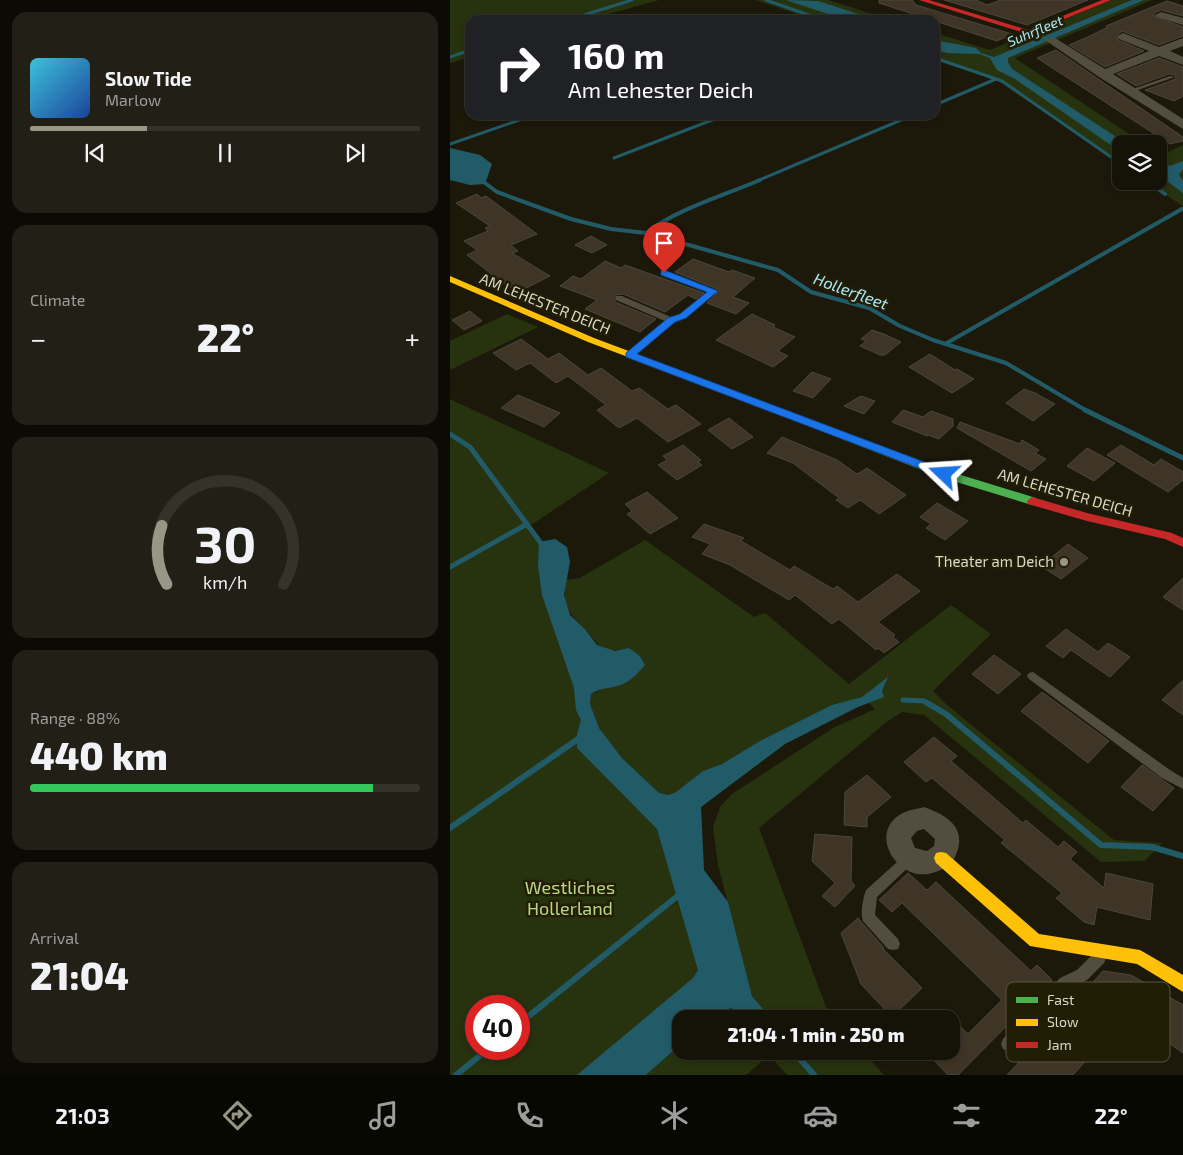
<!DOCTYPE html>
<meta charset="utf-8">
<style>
:root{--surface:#151308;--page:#222016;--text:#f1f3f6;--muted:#9d9e9c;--line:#343229;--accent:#989687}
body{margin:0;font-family:"Exo 2",sans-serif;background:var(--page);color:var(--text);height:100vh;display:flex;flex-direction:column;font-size:19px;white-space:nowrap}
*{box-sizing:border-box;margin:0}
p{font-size:16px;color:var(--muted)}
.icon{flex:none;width:28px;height:28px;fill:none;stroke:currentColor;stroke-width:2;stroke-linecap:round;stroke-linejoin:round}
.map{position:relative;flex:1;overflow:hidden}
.sheet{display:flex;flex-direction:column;gap:12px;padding:12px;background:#0c0a04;width:450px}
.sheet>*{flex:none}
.hud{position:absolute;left:15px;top:15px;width:475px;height:105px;border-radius:15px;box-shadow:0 2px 8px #0003,0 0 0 1px var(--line);background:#202124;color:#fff;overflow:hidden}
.tools{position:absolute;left:662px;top:135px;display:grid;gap:10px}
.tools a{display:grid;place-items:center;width:55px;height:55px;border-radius:10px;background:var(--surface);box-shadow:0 2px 8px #0003,0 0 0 1px var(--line);font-size:25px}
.speed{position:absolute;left:15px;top:995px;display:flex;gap:10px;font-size:25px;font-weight:700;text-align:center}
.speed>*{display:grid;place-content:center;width:65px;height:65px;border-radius:50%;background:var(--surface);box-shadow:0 2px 8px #0003,0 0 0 1px var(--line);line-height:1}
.speed .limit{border:8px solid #d22;background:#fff;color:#111}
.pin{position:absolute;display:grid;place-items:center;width:42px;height:42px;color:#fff;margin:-51px -21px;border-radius:50% 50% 50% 0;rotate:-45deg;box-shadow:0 0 5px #0007}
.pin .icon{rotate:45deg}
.me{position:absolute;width:55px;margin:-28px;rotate:290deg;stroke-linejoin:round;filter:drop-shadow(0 0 4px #0008)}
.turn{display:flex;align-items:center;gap:18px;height:105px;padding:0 20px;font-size:22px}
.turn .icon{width:65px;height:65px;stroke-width:2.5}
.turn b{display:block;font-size:35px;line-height:42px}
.big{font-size:38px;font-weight:800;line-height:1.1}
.sheet .card{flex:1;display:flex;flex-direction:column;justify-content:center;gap:8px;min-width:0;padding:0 18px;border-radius:15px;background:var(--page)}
.sheet .dial{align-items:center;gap:0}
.dial svg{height:130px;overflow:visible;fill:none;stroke:var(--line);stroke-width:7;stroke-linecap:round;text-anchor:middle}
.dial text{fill:var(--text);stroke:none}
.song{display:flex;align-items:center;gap:15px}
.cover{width:60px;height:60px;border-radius:8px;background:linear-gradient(135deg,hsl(190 70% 55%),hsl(220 70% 35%))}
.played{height:5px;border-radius:2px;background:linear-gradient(90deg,var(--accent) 30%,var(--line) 30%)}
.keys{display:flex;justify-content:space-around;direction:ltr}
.heat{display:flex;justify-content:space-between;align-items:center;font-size:28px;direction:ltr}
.charge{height:8px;border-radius:4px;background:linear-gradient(90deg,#34c759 88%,var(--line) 0)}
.trip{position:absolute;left:222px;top:1010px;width:288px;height:50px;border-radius:15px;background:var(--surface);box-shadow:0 2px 8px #0003,0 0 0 1px var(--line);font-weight:800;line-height:50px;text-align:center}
.tabs{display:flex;height:80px;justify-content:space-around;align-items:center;background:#080803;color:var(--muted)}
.tabs .icon{width:35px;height:35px}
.tabs .on{color:var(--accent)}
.tabs b{font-size:22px;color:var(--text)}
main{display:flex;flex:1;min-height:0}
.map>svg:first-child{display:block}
.green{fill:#27320f;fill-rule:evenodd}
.water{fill:#225b68}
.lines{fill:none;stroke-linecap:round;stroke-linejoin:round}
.stream-far3{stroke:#225b68;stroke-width:3}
.stream-far2{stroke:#225b68;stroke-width:4}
.stream-far1{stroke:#225b68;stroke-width:5}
.stream{stroke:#225b68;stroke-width:6}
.building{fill:#3e3526;stroke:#4c463c}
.lane{fill:#524d3e;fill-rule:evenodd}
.street{fill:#524d3e;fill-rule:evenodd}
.fast{fill:#4caf50;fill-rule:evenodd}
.slow{fill:#ffc107;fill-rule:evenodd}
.jam{fill:#c62828;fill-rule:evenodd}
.route{fill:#1a73e8;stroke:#114b97}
.poi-dot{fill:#989687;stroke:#221d05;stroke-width:2}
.labels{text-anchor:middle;stroke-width:5;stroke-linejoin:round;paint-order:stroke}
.far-water-label{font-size:14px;font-style:italic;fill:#a9e8fb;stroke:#221d05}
.street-label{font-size:15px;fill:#dbd9ca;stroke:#221d05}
.poi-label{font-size:15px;fill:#dbd9ca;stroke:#221d05;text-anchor:end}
.water-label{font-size:16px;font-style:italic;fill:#a9e8fb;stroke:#221d05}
.near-park-label{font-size:18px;fill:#b9d884;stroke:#221d05}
.key{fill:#221d05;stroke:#5a5540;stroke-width:1}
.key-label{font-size:14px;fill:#dbd9ca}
</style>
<main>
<section class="sheet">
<div class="card">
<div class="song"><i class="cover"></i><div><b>Slow Tide</b><p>Marlow</p></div></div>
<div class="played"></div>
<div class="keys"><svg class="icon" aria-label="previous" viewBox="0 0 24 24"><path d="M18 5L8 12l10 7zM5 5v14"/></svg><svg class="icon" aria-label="pause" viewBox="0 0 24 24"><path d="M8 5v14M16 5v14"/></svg><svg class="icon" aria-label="next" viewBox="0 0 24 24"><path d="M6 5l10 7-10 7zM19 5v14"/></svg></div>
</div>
<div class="card"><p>Climate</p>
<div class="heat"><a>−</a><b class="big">22°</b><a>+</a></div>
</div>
<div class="card dial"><svg viewBox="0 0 100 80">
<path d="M14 69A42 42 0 1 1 86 69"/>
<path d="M14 69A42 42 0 0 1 11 33" stroke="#989687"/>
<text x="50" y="56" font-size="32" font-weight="700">30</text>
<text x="50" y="72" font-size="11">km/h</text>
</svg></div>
<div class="card"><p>Range · 88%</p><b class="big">440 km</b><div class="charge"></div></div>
<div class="card"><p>Arrival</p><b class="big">21:04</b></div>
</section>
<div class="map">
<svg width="733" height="1075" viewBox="0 0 733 1075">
<rect width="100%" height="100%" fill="#1c190b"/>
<g class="green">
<polygon points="0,0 209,0 137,20 20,20 20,57 0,63"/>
<polygon points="306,0 378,0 442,20 365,20"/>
<polygon points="662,0 702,0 565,58 694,144 671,144 671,165 548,81 485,60 485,33 540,50"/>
<polygon points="733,145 733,206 694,181 709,181 709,153 712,155"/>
<polygon points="57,314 88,327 0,370 0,341"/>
<path d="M0 399 159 473 78 527 96 552 141 747 212 815 267 931 231 1019 178 1075H0ZM26 1006H69V1049H26Z"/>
<path d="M195 540 304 617 315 613 399 684 501 605 541 634 483 691 497 705 664 840 712 843 695 861 651 862 474 715 452 712 438 721 309 828 376 1007 385 1019H318L320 1017 302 996 268 865 263 827 270 807 282 794 385 727 425 709 412 697 308 742 272 764 253 771 226 792 218 795 209 794 172 758 156 737 149 728 140 704 141 694 157 687 195 665 190 656 179 648C150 655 151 646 134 628 117 611 112 605 116 580L130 578Z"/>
<polygon points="281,1008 303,1019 257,1019 260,1015"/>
<polygon points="231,1044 231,1051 412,1051 434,1075 337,1075 319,1055 296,1075 196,1075"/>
</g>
<g class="water">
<polygon points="336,0 368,1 427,20 396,20"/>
<polygon points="682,0 694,0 558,58 558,62 562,69 677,144 671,144 671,152 565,79 547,70 540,58 529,54 498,53 485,50 485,40 526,48 531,53 544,57"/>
<polygon points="0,148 30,155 42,164 35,184 20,185 0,180"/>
<polygon points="709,161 720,166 733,161 733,169 729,175 733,181 733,193 718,182 714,174 718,168 709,163"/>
<path d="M105 539 117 547 120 562 114 595 120 615 135 629 147 645 165 651 179 648 190 656 195 665C189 672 182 680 173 684 162 689 151 687 141 694L140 704 149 728 156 737 172 758 209 793 218 795 226 792 253 771 272 764 308 742 382 705 412 697 438 677 432 691 434 697 408 707 335 744 251 807 254 870 278 902 302 996 321 1018 303 1019 281 1008 260 1015 257 1019H231V1044L196 1075H127L243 978 248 970 207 829 127 748V734L131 720 126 710 124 688 92 595 88 566 89 542Z"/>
</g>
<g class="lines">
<g class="stream-far3">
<polyline points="316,0 373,20"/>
<polyline points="118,20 182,0"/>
<polyline points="354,20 363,17"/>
<polyline points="0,57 20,50"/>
<polyline points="485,58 552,81 671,164"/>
<polyline points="485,105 546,79"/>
<polyline points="0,144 84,115"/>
<polyline points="164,158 275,115"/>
<polyline points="31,180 33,181"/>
<polyline points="307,181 463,115"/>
</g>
<g class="stream-far2">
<polyline points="31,180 47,192 121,219 161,229 196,233 328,270 361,292 419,308 450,326 483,340 556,363 637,411"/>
<polyline points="697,181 715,194"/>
<path d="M196 233C227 209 273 196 310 180"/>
<polyline points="495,344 732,209"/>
</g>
<g class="stream-far1">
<polyline points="635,410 733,458"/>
<polyline points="0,434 20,447 93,546"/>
<polyline points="0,567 77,524"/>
<polyline points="453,700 474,701 479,704"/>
</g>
<g class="stream">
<polyline points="477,703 496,714 651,845 702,847 733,856"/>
<polyline points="0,828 131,737"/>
<polyline points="69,1024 230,894"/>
<polyline points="343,1051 364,1075"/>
<polyline points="6,1075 38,1049"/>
</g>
</g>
<g class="building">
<polygon points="429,0 462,0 466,5 562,34 547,41 429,3"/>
<polygon points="494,0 526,0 537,5 551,0 638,0 577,25"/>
<polygon points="717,1 733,6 733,16 711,10 704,13 704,16 733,27 733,36 709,45 672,31 666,36 668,40 694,51 655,67 619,45 640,36 658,27 656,26"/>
<polygon points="606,50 733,137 733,141 720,144 587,58"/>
<polygon points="709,58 733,67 733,96 724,101 695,90 726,79 725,75 719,74 686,86 667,74"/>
<polygon points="27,194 31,198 36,196 87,234 61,245 68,251 62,253 100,276 68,292 49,280 17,255 27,250 14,241 38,231 35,228 40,226 6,203"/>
<polygon points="141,236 157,245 142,253 125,245"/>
<polygon points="243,259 279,272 282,270 305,278 283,297 299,303 286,314 257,303 270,290 225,272"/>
<polygon points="155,261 171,268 175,265 254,293 246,299 238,295 215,312 173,294 165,295 165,302 206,319 190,332 135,309 147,300 110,286 123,276 131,279"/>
<polygon points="20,311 32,321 14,330 2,320"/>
<polygon points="302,314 325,325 323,327 345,337 328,351 338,356 323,367 266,340"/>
<polygon points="422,330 434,334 451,342 435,355 430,355 410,346 416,341 411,339"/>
<polygon points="71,339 98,359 109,353 138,375 151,368 182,391 189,388 218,409 226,405 251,424 218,442 187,418 169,428 147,410 156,405 118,376 106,383 80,363 66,370 43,353"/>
<polygon points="480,354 505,370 507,369 524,379 502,393 459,367"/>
<polygon points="362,372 381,379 363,398 343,391"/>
<polygon points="574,389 585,393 605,404 583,421 556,403"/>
<polygon points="68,395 110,413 94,427 51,408"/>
<polygon points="411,396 425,401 414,414 394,406"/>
<polygon points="453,410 473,417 481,411 503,419 503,426 489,439 478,435 477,436 442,422"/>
<polygon points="279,418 303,437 282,449 258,430"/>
<polygon points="510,422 570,444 572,440 589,450 585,453 596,459 581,471 507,428"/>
<polygon points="332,437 387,460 407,474 417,468 456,495 429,514 410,500 398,508 386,500 389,498 343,463 317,453"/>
<polygon points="233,445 251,460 248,462 252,465 227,480 208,465 217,460 213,456"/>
<polygon points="671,445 704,465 711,459 733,472 733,480 718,492 657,455"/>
<polygon points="637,448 665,463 644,481 617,466"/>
<polygon points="197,492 228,518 200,534 177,514 182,511 175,504"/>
<polygon points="487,503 518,521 495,540 476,528 481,524 470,517"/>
<polygon points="254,524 294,538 291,541 340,570 344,566 383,589 387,586 408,602 447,574 470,591 428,622 445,635 443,637 449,642 434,653 428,648 426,650 389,619 382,624 345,595 339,600 280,565 252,554 260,544 242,537"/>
<polygon points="618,544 638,558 611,579 591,566"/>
<polygon points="733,578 733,610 713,597"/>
<polygon points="616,629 648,652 658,643 680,657 660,677 621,650 613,658 596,646"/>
<polygon points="544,655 571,674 548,694 522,674"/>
<polygon points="733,680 733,715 712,700"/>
<polygon points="592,692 659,741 638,763 571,711"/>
<polygon points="484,737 507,756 501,761 573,823 576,820 608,847 614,841 627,852 620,859 654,888 656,873 703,884 700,920 647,907 644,925 634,922 606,898 612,893 551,843 555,840 482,778 476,782 454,762"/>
<polygon points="692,765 724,788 703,811 671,787"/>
<polygon points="417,775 441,797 417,817 417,827 394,825 395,792"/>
<polygon points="365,834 402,837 401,881 405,886 385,907 372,896 385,883 362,861"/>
<polygon points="458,873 477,890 486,882 581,971 587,965 602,980 508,1075 498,1075 475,1051 501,1051 501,1017 518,1034 552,1000 452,903 442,912 429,900"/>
<polygon points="408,918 434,948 433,949 472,988 442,1017 411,984 391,933"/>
<polygon points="653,971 681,975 733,1005 733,1053 655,998 627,1028 648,1047 623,1075 557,1075 626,1003 625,1002"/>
</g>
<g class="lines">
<g class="lane">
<polygon points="720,76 725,77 682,92 677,91"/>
<polygon points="211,271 217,271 268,291 236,318 224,322 183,357 177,357 177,353 215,321 166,300 166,296 172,296 221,317 230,314 258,292 211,275"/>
<polygon points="583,672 720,770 733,778 733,789 712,778 579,679 577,676 579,673"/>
<path d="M459 853 463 855 465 859 463 863 427 897 425 915 448 939 450 944 448 949 443 950 438 949 413 921C410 913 413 898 416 890L455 855Z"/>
<polygon points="649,951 654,953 656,958 654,963 637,980 620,988 563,1049 558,1051 553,1049 551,1044 553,1039 610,978 627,970 644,953"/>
</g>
<g class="street">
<polygon points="711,12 733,18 733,25 707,17 705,15"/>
<polygon points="673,33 709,47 733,38 733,46 720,51 733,57 733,65 709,56 663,74 733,119 733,129 649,77 595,40 597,38 605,38 655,69 699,51 669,39 667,37 669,35"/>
<path d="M474 807C506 818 520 835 500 866 493 869 485 873 478 874 445 879 419 832 451 814 458 810 467 809 474 807ZM474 829 485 839 484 846 477 851 465 848 461 838 467 831Z"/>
</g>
<polygon class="fast" points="266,384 498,471 586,498 587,501 582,505 490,477 263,389 261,387 263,385"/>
<g class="slow">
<polygon points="0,276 144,338 269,385 271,387 269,389 263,389 138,342 0,282"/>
<polygon points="491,852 496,853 589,934 690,950 733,975 733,992 687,964 580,946 486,863 484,858 486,853"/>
</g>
<g class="jam">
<polygon points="469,0 479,0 578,30 652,0 661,0 578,34"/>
<polygon points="582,497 637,513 722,533 733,538 733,547 715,539 637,521 578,504 577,501"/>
</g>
</g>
<polygon class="route" points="214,270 268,291 236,318 225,322 187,354 498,471 500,474 498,476 490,476 176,357 176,353 218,318 230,314 257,292 211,275 211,271"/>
<circle class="poi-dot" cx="614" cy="562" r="5"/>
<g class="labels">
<g class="far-water-label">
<text transform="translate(585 31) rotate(-23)" y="5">Suhrfleet</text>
</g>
<g class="street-label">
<text transform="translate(95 304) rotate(22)" y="5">AM LEHESTER DEICH</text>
<text transform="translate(615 493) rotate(16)" y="5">AM LEHESTER DEICH</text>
</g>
<g class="poi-label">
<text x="604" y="567">Theater am Deich</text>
</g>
<g class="water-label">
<text transform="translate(401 291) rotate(20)" y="6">Hollerfleet</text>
</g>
<g class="near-park-label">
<text x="120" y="894">Westliches<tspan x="120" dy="21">Hollerland</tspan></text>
</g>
</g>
<rect x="556" y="982" width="164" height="80" rx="8" class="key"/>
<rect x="566" y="997" width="22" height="6" fill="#4caf50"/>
<rect x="566" y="1019" width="22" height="7" fill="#ffc107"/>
<rect x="566" y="1042" width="22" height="6" fill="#c62828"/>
<g class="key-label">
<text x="597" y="1005">Fast</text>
<text x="597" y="1027">Slow</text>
<text x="597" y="1050">Jam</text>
</g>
</svg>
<div class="tools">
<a><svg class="icon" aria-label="layers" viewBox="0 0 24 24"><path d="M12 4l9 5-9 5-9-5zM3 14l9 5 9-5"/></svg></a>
</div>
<div class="speed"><div class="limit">40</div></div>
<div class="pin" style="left:214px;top:273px;background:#d93025"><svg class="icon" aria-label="arrive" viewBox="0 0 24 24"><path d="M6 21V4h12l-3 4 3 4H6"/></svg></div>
<svg class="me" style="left:494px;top:474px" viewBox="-20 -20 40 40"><path d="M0-17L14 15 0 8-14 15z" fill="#1a73e8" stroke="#fff" stroke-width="4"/></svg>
<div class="trip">21:04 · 1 min · 250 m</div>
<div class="hud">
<div class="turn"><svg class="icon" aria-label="right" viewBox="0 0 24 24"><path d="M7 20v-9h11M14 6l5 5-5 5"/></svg><div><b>160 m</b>Am Lehester Deich</div></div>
</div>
</div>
</main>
<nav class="tabs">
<b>21:03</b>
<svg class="icon on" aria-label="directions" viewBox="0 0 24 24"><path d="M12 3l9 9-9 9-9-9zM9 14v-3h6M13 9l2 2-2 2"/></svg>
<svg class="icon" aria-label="music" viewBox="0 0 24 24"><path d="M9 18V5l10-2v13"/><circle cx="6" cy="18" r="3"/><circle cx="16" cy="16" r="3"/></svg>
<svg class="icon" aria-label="phone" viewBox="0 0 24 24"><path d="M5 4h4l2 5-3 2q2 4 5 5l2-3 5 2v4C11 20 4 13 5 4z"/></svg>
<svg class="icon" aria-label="climate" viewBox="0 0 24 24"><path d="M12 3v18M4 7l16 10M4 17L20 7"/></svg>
<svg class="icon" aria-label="car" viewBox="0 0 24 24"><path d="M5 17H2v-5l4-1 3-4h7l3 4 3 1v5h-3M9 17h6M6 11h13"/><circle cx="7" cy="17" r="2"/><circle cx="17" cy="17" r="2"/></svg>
<svg class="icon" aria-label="filters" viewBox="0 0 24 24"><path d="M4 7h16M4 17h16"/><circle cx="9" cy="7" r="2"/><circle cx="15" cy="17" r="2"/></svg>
<b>22°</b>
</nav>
